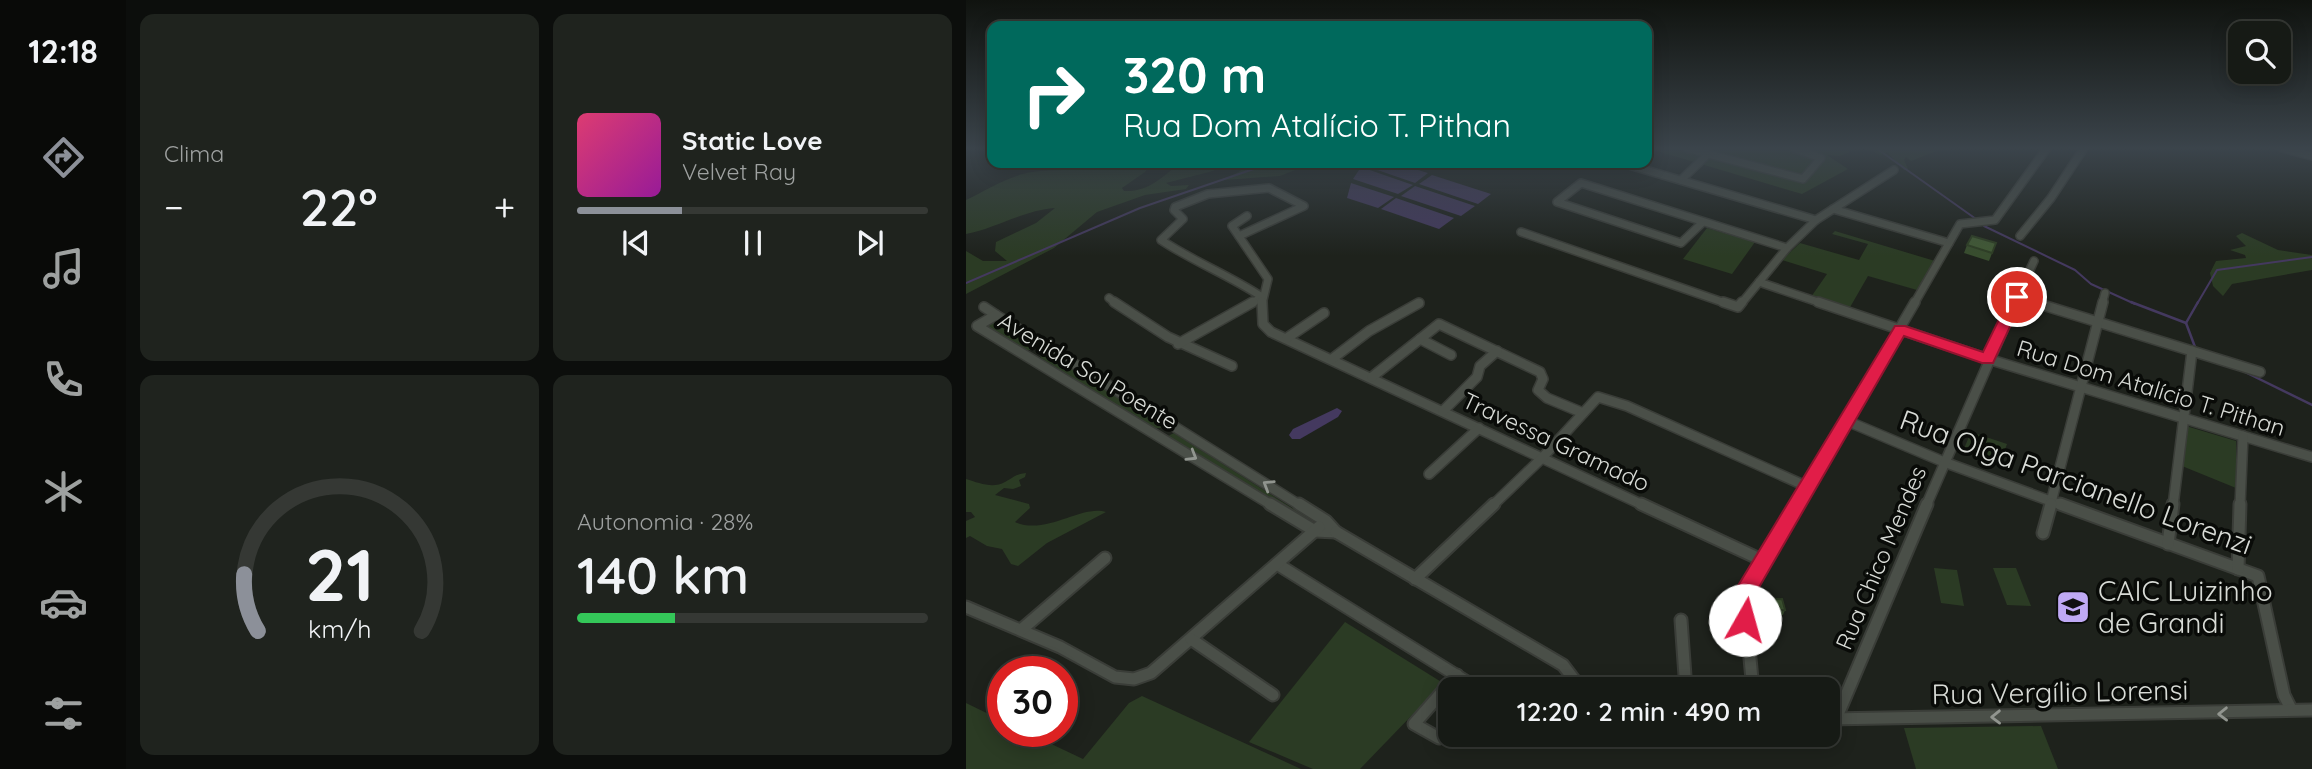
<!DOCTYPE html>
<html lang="pt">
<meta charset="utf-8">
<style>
:root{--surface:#161a15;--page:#1f231e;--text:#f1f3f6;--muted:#9ea1a0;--line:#353834;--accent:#8c9099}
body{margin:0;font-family:Quicksand,sans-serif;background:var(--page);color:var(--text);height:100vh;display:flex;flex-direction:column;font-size:26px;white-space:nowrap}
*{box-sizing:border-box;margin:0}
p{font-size:23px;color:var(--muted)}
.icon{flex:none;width:38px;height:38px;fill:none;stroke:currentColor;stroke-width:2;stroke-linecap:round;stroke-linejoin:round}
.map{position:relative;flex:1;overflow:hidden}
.drawer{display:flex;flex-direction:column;gap:14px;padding:14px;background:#0c0e0c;width:840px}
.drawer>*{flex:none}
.banner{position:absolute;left:21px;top:21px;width:665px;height:147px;border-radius:14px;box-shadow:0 4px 18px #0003,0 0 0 2px var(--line);background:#00695c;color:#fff;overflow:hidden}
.buttons{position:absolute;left:1262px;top:21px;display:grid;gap:14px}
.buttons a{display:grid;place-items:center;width:63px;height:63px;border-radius:14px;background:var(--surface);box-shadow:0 4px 18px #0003,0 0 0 2px var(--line);font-size:35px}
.speed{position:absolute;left:21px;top:656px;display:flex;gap:14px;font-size:35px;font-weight:700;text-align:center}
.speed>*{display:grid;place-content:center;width:91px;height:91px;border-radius:50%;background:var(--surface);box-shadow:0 4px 18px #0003,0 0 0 2px var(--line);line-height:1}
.speed .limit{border:10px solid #d22;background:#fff;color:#111}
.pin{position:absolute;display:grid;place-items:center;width:60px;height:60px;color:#fff;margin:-30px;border:4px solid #fff;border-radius:50%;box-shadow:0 2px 7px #0007}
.me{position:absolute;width:77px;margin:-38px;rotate:7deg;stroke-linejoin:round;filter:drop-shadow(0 0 5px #0008)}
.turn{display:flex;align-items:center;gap:24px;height:147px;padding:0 21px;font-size:32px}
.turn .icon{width:91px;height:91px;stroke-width:2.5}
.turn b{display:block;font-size:49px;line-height:60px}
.big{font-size:52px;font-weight:600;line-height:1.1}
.drawer .card{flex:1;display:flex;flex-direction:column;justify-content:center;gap:10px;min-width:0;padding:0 24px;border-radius:14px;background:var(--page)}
.drawer .dial{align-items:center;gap:0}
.dial svg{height:182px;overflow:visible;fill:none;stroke:var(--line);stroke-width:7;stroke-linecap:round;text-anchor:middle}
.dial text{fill:var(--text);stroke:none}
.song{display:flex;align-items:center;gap:21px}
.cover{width:84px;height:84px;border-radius:10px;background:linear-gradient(135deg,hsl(340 70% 55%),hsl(300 70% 35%))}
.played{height:7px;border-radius:4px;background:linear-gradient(90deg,var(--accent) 30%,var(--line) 30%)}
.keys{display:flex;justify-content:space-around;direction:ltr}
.heat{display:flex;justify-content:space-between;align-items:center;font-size:38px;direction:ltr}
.charge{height:10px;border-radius:5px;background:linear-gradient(90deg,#34c759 28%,var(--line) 0)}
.drawer .tiles{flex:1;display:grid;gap:14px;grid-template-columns:repeat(2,1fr)}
.trip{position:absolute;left:472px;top:677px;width:402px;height:70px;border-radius:14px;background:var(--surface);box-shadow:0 4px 18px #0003,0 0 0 2px var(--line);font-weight:600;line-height:70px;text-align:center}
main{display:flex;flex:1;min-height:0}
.tabs{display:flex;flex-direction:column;width:126px;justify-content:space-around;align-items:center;background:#090a08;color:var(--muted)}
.tabs .icon{width:49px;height:49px}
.tabs .active{color:var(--accent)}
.tabs b{font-size:32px;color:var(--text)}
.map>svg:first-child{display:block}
.green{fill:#2b3b24}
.water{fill:#44395f}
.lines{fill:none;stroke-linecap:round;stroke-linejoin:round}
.stream-far1{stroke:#44395f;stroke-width:2}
.stream{stroke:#44395f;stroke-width:2.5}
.street-far2-casing{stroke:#3a3d38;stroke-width:10}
.street-far1-casing{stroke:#3a3d38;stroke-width:12}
.street-casing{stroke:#3a3d38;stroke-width:15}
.street-far2{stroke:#4a4f48;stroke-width:7}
.street-far1{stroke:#4a4f48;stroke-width:9}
.street{stroke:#4a4f48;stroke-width:11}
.wall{fill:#384d2e}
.building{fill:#415935;stroke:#2e3e25;stroke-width:2}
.oneway{stroke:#91958f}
.route{fill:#e11d48;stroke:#92132f;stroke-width:2}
.labels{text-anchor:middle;stroke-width:7;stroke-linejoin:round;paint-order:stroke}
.street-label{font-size:23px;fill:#d8dbd6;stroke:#090b08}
.near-street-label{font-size:28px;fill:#d8dbd6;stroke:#090b08}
.near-poi-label{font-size:28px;fill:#d8dbd6;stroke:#090b08;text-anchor:start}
</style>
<main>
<nav class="tabs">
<b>12:18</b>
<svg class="icon active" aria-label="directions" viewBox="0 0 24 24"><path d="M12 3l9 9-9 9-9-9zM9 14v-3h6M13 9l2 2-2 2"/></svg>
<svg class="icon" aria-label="music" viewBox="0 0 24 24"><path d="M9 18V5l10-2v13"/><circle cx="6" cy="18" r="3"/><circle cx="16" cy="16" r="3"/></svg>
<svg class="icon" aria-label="phone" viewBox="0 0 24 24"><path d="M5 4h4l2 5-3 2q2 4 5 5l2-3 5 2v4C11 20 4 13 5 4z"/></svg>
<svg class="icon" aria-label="climate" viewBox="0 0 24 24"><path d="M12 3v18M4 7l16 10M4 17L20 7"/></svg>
<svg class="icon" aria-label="car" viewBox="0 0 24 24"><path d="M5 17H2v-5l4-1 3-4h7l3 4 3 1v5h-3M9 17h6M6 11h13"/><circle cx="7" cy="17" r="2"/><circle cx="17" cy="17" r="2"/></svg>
<svg class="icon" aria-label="filters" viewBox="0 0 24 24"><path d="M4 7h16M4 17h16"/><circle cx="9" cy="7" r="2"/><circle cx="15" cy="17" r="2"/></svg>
</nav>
<section class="drawer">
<div class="tiles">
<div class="card"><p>Clima</p>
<div class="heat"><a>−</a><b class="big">22°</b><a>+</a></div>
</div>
<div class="card">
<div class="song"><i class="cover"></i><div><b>Static Love</b><p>Velvet Ray</p></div></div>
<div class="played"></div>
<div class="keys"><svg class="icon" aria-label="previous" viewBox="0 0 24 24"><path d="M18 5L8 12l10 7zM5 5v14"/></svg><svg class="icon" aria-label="pause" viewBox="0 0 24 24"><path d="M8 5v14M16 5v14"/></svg><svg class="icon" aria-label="next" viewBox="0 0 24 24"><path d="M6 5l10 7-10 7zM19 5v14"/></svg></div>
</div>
<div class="card dial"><svg viewBox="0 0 100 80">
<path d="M14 69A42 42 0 1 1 86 69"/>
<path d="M14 69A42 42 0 0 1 8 44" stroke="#8c9099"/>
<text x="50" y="56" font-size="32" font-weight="700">21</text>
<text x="50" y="72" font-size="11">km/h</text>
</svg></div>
<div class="card"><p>Autonomia · 28%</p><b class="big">140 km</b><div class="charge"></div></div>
</div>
</section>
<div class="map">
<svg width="1346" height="769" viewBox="0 0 1346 769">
<rect width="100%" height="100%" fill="#1e221c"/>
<g class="green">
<polygon points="681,148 892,148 874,156 861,155 882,169 836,194"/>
<polygon points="900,148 980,148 982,150 968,152 945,161 940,157 938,160 942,169 938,170 921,152 914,155"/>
<path d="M148 163H186L179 172 156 188 158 191C184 192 195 177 215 163H256L247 171 200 183 205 186 223 185 220 189 179 195 131 212 88 248 0 294V251L17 261H41L29 251 30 242 70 223 89 208C58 210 31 228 0 234V200C21 190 42 176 66 172 86 169 132 171 148 163Z"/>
<polygon points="288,163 347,163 314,176 258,180"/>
<polygon points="741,228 789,242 766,274 717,259"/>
<polygon points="869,231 969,261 951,290 902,276 883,309 845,297 861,274 816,260 834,243 893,260 902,244 866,234"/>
<polygon points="1276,233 1312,250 1346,255 1346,270 1266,284 1257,296 1247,286 1244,273 1250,261 1280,258 1279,255 1264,250 1280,246 1270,236"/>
<path d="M27 320H33L72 347C55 358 33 337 19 328L18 323Z"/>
<polygon points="81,351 194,422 195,428 187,428 75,358 74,354"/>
<polygon points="1220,426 1270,441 1270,488 1216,466"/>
<polygon points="1005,432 1041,444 1033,466 997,451"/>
<polygon points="208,433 345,520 346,522 200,437"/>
<path d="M60 473 59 477 53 480 55 486 47 489 38 488 29 495 63 504 64 508 49 522C80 536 116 504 140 512L81 543 52 566 45 564 36 549 21 546 4 536 0 538V521L9 517 5 512H0V479C13 483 27 489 39 482 48 477 50 474 60 473Z"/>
<polygon points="968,568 991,570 998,606 975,603"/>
<polygon points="1027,568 1050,568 1065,606 1041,605"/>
<polygon points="379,622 477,683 394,769 347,769 283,742"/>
<polygon points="176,696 335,769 0,769 0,703 37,721 37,732 60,732 117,759 163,703"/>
<polygon points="1075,726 1092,769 950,769 938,728"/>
</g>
<g class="water">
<polygon points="402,163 429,163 462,173 449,183 397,165"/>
<polygon points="395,167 447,185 432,194 387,179"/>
<polygon points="466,175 525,194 512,204 453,184"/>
<polygon points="385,183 428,197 412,208 381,198"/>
<polygon points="449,186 509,206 495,216 435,196"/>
<polygon points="430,198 488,218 473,229 415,209"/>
<polygon points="371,408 376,411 372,417 334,439 326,439 323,435 327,429"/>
</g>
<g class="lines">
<g class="stream-far1">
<polyline points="910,148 1010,219"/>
<polyline points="1018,226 1109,270 1125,284 1169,304"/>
<polyline points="0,283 174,208 305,163"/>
<polyline points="1231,304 1251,270 1346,257"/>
</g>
<g class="stream">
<polyline points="1165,302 1220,323"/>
<polyline points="1220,323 1232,302"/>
<polyline points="1220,323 1229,347 1235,350"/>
<polyline points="1279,372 1346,405"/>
</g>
<g class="street-far2-casing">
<g id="street-far2">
<polyline points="720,148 837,179 855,158 827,148"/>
<polyline points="1316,148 1346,156"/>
<polyline points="656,163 850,220"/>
<polyline points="715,180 742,154"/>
<polyline points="867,209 983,243"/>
<polyline points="281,216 266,226 302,279 296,304"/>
<polyline points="737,222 715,243 591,202 615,183 821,248"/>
<polyline points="555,232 762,304"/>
<path d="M273 236 338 206 303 188 242 194 209 207 208 210 217 219 195 240C228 262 263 275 296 297L284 304"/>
<polyline points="1054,236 1085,198 1118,148"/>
<polyline points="793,282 858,304"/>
<polyline points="1051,297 1073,304"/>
<polyline points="143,298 151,304"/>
<polyline points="775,304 821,248 850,220 928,170"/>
<polyline points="948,304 994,224 1029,220 1081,148"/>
<polyline points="1048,304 1068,261"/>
<polyline points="1136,304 1139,293"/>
</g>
</g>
<g class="street-far1-casing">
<g id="street-far1">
<polyline points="148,302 202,337 266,366"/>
<polyline points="296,302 297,324 305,332 679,506"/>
<polyline points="757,302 772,307 776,302"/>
<polyline points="852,302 1022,359 1346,457"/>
<polyline points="1067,302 1294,372"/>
<polyline points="18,307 30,315"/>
<polyline points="321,338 358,313"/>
<polyline points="454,339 485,355"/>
<polyline points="212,344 287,302"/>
<polyline points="366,359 403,331 453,303"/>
<polyline points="406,377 473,324 574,372 577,379 572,390 581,398 617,413"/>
<polyline points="477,411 511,377 514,366 531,351"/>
<polyline points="881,421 978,462 1098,506"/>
<polyline points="463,474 513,428"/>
<polyline points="307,506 11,326 30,315 335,506"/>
<polyline points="526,506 576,458 632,397 661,406 842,487"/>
<polyline points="830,506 949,302"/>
<polyline points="960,506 1049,302"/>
<polyline points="1084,506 1137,302"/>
<polyline points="1207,506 1226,351"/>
<polyline points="1274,506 1277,436"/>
</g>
</g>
<g class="street-casing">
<g id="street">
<polyline points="304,504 349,531 370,532"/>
<polyline points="333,504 360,521 370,532"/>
<polyline points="675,504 798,561"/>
<polyline points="1094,504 1292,576 1318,695 1325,709"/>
<polyline points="370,532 597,665 616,690"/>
<polyline points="1077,533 1085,504"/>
<polyline points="1202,544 1207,504"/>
<polyline points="311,564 514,690"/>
<polyline points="1272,569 1274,504"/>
<polyline points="449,579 528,504"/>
<polyline points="0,607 94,647 149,677 168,679 185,673 353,527"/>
<polyline points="715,620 720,690"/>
<polyline points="55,630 139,558"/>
<polyline points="225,639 307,695"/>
<polyline points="787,690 778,595 831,504"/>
<polyline points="863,719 1346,710"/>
<polyline points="870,719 961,504"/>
<polyline points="473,738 448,724 491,675"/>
</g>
</g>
<use href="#street-far2" class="street-far2"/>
<use href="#street-far1" class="street-far1"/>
<use href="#street" class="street"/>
</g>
<g class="wall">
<polygon points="1030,243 1023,261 998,253 1001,245"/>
<polygon points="798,600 819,610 817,615 799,616 797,605"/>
</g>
<g class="building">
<polygon points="1006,236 1030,243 1026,253 1001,245"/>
<polygon points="816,599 819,610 800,611 798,600"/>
</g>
<defs><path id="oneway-chevron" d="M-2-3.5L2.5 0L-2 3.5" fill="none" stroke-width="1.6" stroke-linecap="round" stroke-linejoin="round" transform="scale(1.75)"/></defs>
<g class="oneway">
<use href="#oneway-chevron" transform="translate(226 456) rotate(31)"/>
<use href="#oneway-chevron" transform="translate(302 485) rotate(-148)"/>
<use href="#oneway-chevron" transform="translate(1257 714) rotate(179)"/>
<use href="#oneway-chevron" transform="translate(1030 717) rotate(179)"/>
</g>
<linearGradient id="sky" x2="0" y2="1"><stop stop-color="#10130f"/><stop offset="0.58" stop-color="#3b444b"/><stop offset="1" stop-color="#3b444b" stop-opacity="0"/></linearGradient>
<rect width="1346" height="256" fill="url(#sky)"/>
<polygon class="route" points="1051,293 1058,297 1027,363 1016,363 938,336 788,596 789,620 786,627 779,630 771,627 767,595 770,589 929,326 939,326 1017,352 1044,297"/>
<defs>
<g id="school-square" transform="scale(1.75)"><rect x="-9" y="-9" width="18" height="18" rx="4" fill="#bfa9f4" stroke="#090b08"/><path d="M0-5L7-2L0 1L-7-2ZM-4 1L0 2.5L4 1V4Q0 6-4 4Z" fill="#111"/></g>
</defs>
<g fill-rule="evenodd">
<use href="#school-square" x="1107" y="607"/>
</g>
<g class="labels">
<g class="street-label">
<text transform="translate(122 371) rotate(31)" y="8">Avenida Sol Poente</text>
<text transform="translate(1185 388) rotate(17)" y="8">Rua Dom Atalício T. Pithan</text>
<text transform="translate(590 442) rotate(25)" y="8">Travessa Gramado</text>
<text transform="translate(915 558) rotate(-67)" y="8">Rua Chico Mendes</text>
</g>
<g class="near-street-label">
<text transform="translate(1110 482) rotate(20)" y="10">Rua Olga Parcianello Lorenzi</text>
<text transform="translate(1094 692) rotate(-1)" y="10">Rua Vergílio Lorensi</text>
</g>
<g class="near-poi-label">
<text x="1132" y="601">CAIC Luizinho<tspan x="1132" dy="32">de Grandi</tspan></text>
</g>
</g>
</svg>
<div class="buttons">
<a><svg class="icon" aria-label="search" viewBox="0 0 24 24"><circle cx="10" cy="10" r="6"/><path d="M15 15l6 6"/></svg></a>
</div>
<div class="speed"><div class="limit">30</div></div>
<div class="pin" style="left:1051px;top:297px;background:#d93025"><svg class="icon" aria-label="arrive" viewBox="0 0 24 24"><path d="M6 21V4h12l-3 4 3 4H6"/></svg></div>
<svg class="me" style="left:779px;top:620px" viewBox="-20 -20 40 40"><circle r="19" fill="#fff"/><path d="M0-13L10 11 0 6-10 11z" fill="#e11d48"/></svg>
<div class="trip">12:20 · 2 min · 490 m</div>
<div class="banner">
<div class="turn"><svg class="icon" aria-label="right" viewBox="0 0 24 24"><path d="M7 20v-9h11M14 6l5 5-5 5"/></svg><div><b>320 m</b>Rua Dom Atalício T. Pithan</div></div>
</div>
</div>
</main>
